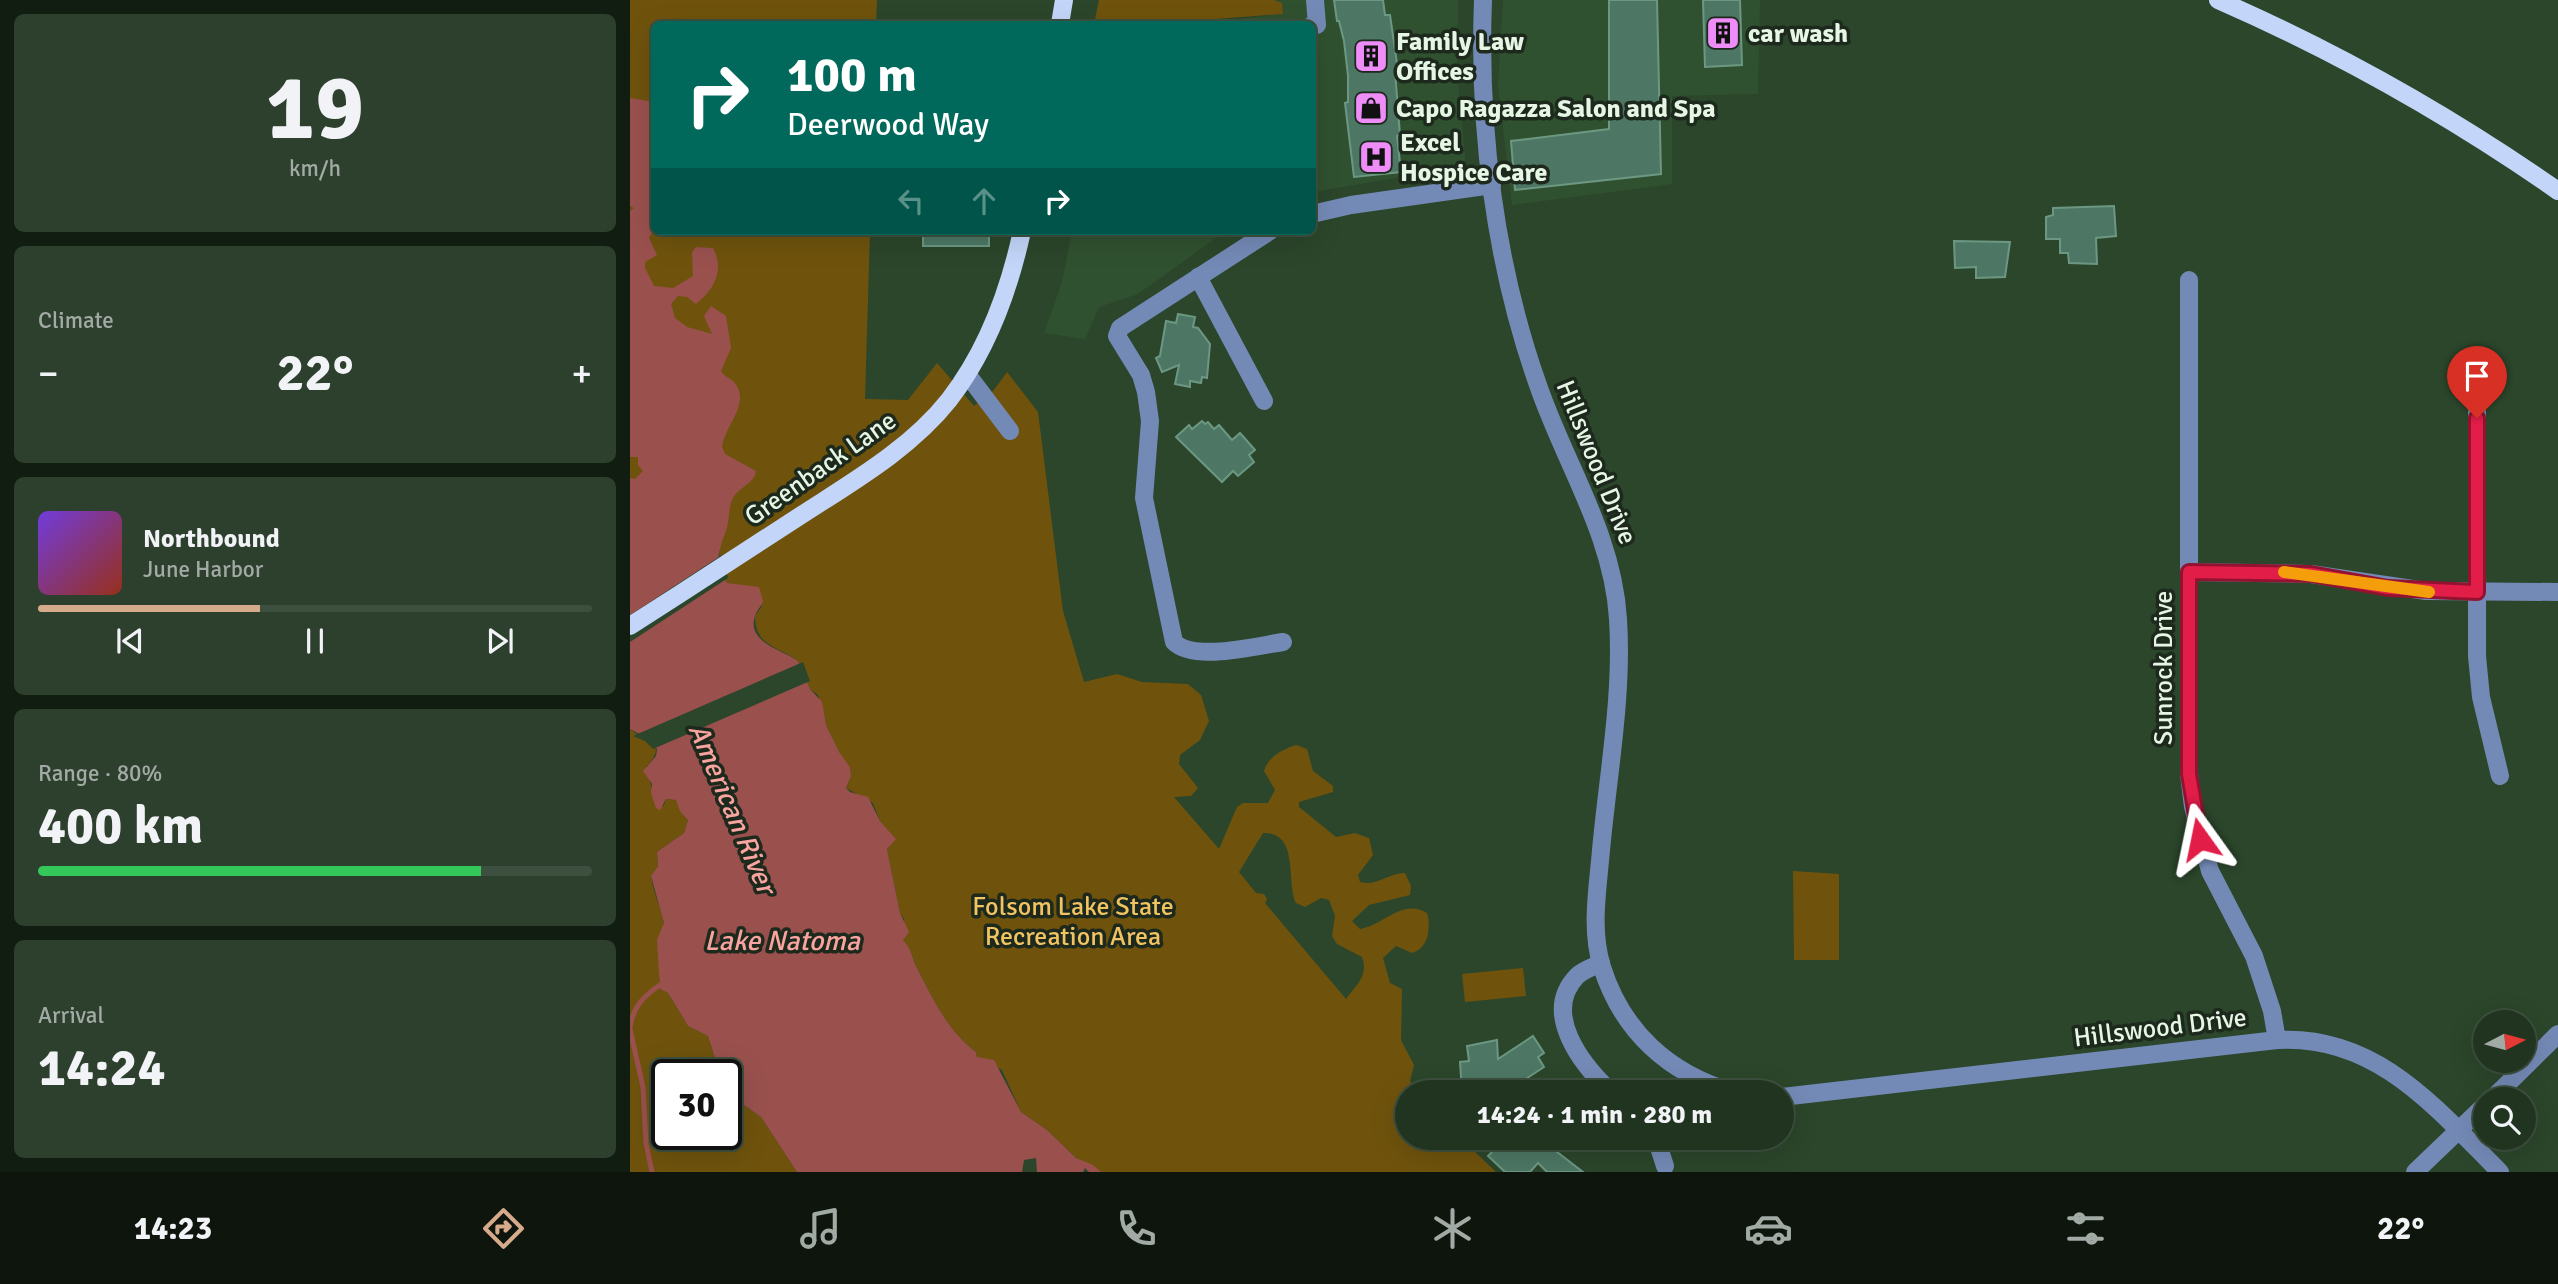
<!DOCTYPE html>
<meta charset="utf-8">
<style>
:root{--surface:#203420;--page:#2d3f2d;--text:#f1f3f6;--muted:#a2aaa5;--line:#3d4f3e;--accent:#d6ab8b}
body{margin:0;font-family:Signika,sans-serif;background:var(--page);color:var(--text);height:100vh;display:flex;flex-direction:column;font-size:26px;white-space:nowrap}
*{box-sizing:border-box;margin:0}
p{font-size:23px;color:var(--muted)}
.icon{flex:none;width:38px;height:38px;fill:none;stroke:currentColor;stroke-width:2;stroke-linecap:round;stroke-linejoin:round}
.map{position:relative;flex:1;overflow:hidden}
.details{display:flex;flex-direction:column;gap:14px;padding:14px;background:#121d12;width:630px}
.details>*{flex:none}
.hud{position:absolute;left:21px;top:21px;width:665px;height:214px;border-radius:10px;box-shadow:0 7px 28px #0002,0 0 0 2px var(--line);background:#00695c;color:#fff;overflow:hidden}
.needle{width:46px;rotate:84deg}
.buttons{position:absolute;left:1843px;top:1010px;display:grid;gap:14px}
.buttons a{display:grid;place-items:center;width:63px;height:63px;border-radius:50%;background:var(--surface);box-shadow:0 7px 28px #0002,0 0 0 2px var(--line);font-size:35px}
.speed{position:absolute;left:21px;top:1059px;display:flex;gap:14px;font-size:35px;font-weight:700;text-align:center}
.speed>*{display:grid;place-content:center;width:91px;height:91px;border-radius:50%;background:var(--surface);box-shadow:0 7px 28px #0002,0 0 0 2px var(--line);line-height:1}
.speed .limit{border:4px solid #111;border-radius:10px;background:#fff;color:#111}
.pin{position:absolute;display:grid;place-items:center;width:60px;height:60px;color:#fff;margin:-72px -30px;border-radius:50% 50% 50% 0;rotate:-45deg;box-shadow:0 0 7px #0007}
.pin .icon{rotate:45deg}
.me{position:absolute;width:77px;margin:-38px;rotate:348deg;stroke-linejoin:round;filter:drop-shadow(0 0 5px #0008)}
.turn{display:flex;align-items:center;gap:24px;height:147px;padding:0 21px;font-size:32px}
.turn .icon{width:91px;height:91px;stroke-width:2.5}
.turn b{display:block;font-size:49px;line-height:60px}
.lanes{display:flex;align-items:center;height:66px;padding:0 21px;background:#0003;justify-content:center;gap:35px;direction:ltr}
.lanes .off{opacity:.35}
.big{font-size:52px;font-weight:700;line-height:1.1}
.details .tile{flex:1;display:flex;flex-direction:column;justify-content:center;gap:10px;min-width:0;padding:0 24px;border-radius:10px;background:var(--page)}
.details .dial{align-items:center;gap:0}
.dial b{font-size:91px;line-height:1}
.song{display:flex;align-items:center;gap:21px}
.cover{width:84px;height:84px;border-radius:10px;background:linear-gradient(135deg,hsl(260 70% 55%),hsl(10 70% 35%))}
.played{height:7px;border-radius:4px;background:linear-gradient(90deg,var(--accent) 40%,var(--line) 40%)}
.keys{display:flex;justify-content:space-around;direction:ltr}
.heat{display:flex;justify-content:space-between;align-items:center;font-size:38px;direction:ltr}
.charge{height:10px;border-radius:5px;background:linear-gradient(90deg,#34c759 80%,var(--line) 0)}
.trip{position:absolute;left:765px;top:1080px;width:399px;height:70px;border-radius:35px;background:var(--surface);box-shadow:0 7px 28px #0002,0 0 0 2px var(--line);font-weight:700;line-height:70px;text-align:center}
.menu{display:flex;height:112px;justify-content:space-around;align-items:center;background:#0d150d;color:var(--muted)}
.menu .icon{width:49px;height:49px}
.menu .current{color:var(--accent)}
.menu b{font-size:32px;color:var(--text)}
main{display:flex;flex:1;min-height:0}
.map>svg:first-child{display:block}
.built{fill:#30512f}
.green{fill:#6f530d;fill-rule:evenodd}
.water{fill:#9a514e}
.pier{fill:#2b462b}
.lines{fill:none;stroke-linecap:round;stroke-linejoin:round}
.stream{stroke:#9a514e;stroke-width:5}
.building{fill:#4d7764;stroke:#6c9883;stroke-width:2}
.minor{stroke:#748ab6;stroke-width:18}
.major{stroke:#c3d6f9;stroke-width:18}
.route-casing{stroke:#92132f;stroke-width:18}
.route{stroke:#e11d48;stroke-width:12}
.slow{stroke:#f59e0b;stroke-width:12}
.labels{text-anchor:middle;stroke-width:7;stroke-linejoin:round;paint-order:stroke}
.poi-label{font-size:26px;font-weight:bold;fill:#e6f6e5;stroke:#1d291c;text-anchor:start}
.street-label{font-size:26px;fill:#e6f6e5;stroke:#1d291c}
.park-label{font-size:26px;fill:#f2c361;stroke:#1d291c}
.water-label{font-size:28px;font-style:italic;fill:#f9a49f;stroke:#1d291c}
</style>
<main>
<section class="details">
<div class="tile dial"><b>19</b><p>km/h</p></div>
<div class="tile"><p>Climate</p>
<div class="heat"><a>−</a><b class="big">22°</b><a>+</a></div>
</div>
<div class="tile">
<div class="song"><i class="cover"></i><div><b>Northbound</b><p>June Harbor</p></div></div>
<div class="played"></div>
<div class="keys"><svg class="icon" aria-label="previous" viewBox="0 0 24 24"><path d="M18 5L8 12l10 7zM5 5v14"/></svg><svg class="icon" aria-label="pause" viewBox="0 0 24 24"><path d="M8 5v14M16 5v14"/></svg><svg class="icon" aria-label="next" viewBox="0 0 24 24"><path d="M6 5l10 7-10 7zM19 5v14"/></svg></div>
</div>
<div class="tile"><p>Range · 80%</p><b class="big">400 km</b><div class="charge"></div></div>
<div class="tile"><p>Arrival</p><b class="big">14:24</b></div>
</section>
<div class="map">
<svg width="1928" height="1172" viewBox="0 0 1928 1172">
<rect width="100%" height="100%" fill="#2b462b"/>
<g class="built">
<polygon points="644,0 828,0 827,71 836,166 683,192 682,24 560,24 653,14 652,3"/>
<polygon points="873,0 1130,0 1128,94 1042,96 1042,184 882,205 868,85"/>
<polygon points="442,231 596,231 508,294 469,307 455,339 414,333 432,282"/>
</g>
<g class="green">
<path d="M0 0H247L246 24H24V231H240L235 399 278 400 307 363 344 406 364 390 377 372 408 412 433 611 454 682 487 674 512 682 558 684 571 695 579 721 570 740 550 755 549 764 568 788 561 796 544 797 589 849 607 807 613 803H638L645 790 634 771C638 757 653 749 666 745L677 749 683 771 703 786V792L669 802V807L706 837 725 833 739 838 743 855 728 875 730 882C745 887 759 873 775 873L781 886 780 895 739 905 722 921 730 929C753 926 772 898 797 913 801 927 799 948 782 953L766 946 753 958 760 983 772 989 771 1040 784 1065 780 1081 788 1092H777V1138H844L841 1148 866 1172H471L446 1158 417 1130 391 1112 372 1070 347 1057 346 1052C317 1031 301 995 285 964 281 954 280 949 273 940L274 919 270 913 257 849 265 838 250 821 243 803 216 788 221 776 220 767 209 753 196 725 188 695 180 689 168 661C149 646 125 647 125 616L132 606 105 585 97 583 90 572 89 544 0 600ZM633 833C670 832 656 883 666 903L675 907 691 898 699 900 705 916 702 936 707 944 732 957C739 976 726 985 716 999L635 903 637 899 634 894 626 893 609 872Z"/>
<polygon points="469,0 644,0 652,3 653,14 522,24 464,24"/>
<path d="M0 729C17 744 39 742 16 767L27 808 34 805 36 799 46 800 58 820 54 833 27 852 28 866 21 876C23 892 32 911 34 924 36 942 27 969 30 989L38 993 58 1026 78 1036 90 1074H37V1134H96V1088L104 1098 131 1117 167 1172H0Z"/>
<polygon points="1163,871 1209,874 1209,960 1164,960"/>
<polygon points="893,968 896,996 835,1002 832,974"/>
</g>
<path class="water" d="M0 98 24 102V134L19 139 24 168 19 182C26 198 29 224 19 238L27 255 15 262V268L24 286 43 288 63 276 62 252 66 247 83 248C95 270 84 290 66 304L57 297 48 296 41 304 45 318 57 327 82 334 74 316 81 306 96 316 101 348 91 371C94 377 99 377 104 382 122 402 94 427 92 447L95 454 126 471C125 482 112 486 105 495 98 503 100 517 97 527 90 551 82 558 97 583L129 587 133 601C131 607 127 610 125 616 116 643 154 650 168 661L180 689 192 702 196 725 209 752 220 767 221 776 216 788 220 792 238 797 250 821 266 839 257 849 270 913 279 932 273 940C281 949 281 954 285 964 301 995 317 1031 346 1052L347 1057 364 1060 391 1112 417 1130 446 1158 463 1165 471 1172H459L455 1168 453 1172H407L406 1158 394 1160 392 1172H167L131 1117 104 1098 96 1088V1074H90L78 1036 58 1026 38 993 30 989 27 940 34 923 21 876 28 866 27 852 54 833 58 820 50 811 46 800 36 799 30 810 26 808 21 793 22 784 13 771 26 756 27 749 17 738 0 729V478L5 479 13 471 8 465V457H0V211L4 208 0 206Z"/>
<g class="pier">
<polygon points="92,555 98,578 0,642 0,615"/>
<polygon points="173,662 180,681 23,749 15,741 3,736"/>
</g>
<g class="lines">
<g class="stream">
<path d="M0 1028C3 1005 15 995 34 982"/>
<polyline points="0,1029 13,1087 16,1143 22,1172"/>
</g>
</g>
<g class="building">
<polygon points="704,0 753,0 755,15 760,15 768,70 765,71 770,135 767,136 771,172 724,177 715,103 718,102 718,76 714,41 709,21 707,21"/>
<polygon points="979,0 1027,0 1031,174 885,190 881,141 979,129"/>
<polygon points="1073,0 1110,0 1112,65 1075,67"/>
<polygon points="1484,206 1486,236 1466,238 1467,264 1439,263 1438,253 1430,253 1430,239 1416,239 1416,217 1423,215 1423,208"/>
<rect x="293" y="231" width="66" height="15"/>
<polygon points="1324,241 1380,242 1375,277 1346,278 1346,267 1325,268"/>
<polygon points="548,314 565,317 563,327 568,328 580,344 577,378 572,377 571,383 560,381 560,387 545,384 549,365 532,372 526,358 530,356 536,321 546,323"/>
<polygon points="572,421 575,424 578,422 584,429 589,425 602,440 610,433 625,450 619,455 624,462 608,476 603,471 592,482 546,437 559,425 562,429"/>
<polygon points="903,1036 914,1053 908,1057 914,1067 876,1092 832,1092 830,1062 839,1061 837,1046 867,1040 868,1059"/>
<polygon points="875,1138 909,1138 953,1172 917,1172 908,1163 900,1172 875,1172 858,1156"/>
</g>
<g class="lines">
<g class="minor">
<path d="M853 0C848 128 865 264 908 385 935 464 983 534 988 619 993 695 978 774 971 850 968 888 960 929 972 967 992 1031 1039 1074 1103 1092"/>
<polyline points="682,25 687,25 685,0"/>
<polyline points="682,214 721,205 862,185"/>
<path d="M640 231 490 328 487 336 511 375 516 392 520 421 514 498 544 642C564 662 626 646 653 642"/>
<polyline points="568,277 634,401"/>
<polyline points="1559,280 1559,774 1563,807 1580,871 1624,956 1642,1011 1647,1040"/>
<polyline points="337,374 380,431"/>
<polyline points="1847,393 1847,656 1851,697 1870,776"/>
<polyline points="1559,572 1681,574 1796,591 1928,592"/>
<path d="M971 963C963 967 953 970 947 976 911 1013 952 1065 981 1092"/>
<path d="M1152 1097 1647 1040C1746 1034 1806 1108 1870 1172"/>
<polyline points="1862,1099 1928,1034"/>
<polyline points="1026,1138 1035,1166"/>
<polyline points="1785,1172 1855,1105"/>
</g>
<g class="major">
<path d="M1588 0C1707 52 1822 117 1928 191"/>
<polyline points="430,24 434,0"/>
<path d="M0 626C58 589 116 551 173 514 224 481 281 448 319 400 357 351 379 291 392 231"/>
</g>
</g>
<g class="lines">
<g class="route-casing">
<polyline id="route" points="1570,839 1559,774 1559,572 1681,574 1758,588 1847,592 1847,418"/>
</g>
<use href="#route" class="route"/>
<polyline class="slow" points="1654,572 1799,592"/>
</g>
<defs>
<g id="building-square" transform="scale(1.75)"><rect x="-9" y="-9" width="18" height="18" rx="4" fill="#ee8cf8" stroke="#1d291c"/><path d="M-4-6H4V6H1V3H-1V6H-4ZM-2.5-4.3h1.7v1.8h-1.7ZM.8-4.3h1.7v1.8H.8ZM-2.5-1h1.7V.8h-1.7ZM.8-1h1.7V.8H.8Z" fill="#111"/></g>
<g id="shop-square" transform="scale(1.75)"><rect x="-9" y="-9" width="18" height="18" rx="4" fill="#ee8cf8" stroke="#1d291c"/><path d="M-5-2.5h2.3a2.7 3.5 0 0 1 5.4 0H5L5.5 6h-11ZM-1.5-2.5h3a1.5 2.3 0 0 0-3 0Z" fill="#111"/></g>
<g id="hospital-square" transform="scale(1.75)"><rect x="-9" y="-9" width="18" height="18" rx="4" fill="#ee8cf8" stroke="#1d291c"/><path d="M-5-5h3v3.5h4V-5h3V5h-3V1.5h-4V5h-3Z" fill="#111"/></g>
</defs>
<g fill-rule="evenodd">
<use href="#building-square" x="1093" y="33"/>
<use href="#building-square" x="741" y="56"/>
<use href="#shop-square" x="741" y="108"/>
<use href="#hospital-square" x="746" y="157"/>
</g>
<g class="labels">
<g class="poi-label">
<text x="1118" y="42">car wash</text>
<text x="766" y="50">Family Law<tspan x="766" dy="30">Offices</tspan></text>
<text x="766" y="117">Capo Ragazza Salon and Spa</text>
<text x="770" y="151">Excel<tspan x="770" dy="30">Hospice Care</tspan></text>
</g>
<g class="street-label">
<text transform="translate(967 462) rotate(68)" y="9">Hillswood Drive</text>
<text transform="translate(190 468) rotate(-35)" y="9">Greenback Lane</text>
<text transform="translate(1533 668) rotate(-90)" y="9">Sunrock Drive</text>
<text transform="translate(1530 1027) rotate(-7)" y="9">Hillswood Drive</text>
</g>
<g class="park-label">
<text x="443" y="915">Folsom Lake State<tspan x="443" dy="30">Recreation Area</tspan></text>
</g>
<g class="water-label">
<text transform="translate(103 808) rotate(67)" y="10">American River</text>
<text x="152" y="950">Lake Natoma</text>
</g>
</g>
</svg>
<div class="buttons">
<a><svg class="needle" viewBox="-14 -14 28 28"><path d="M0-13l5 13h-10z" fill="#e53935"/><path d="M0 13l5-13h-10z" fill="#a2aaa5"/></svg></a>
<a><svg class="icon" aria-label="search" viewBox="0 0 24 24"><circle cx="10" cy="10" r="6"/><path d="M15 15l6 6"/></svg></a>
</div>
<div class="speed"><div class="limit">30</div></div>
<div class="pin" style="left:1847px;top:418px;background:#d93025"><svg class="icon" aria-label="arrive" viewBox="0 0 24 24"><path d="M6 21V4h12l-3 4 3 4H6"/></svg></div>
<svg class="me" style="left:1570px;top:839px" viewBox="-20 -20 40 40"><path d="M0-17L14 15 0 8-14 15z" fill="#e11d48" stroke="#fff" stroke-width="4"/></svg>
<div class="trip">14:24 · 1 min · 280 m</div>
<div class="hud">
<div class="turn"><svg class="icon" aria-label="right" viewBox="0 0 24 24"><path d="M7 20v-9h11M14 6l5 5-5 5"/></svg><div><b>100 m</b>Deerwood Way</div></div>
<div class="lanes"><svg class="icon off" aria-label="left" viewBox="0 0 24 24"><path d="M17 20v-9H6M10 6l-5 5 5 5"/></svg><svg class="icon off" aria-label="ahead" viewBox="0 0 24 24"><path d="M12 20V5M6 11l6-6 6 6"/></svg><svg class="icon" aria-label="right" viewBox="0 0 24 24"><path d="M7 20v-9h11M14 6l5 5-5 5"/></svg></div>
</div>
</div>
</main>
<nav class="menu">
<b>14:23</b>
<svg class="icon current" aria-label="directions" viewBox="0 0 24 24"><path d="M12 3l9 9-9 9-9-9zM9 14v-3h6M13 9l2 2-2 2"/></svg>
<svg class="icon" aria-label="music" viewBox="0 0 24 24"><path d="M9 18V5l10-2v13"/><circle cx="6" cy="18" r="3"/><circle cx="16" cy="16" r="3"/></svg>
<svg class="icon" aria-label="phone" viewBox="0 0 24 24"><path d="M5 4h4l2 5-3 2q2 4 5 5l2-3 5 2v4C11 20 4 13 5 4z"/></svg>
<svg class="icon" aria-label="climate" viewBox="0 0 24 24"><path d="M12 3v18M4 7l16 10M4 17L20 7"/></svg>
<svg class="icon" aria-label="car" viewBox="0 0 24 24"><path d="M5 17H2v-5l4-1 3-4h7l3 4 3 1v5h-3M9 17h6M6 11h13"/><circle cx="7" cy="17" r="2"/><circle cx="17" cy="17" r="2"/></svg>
<svg class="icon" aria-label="filters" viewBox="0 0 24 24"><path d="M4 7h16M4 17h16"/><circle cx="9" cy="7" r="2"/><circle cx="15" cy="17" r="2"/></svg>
<b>22°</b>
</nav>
